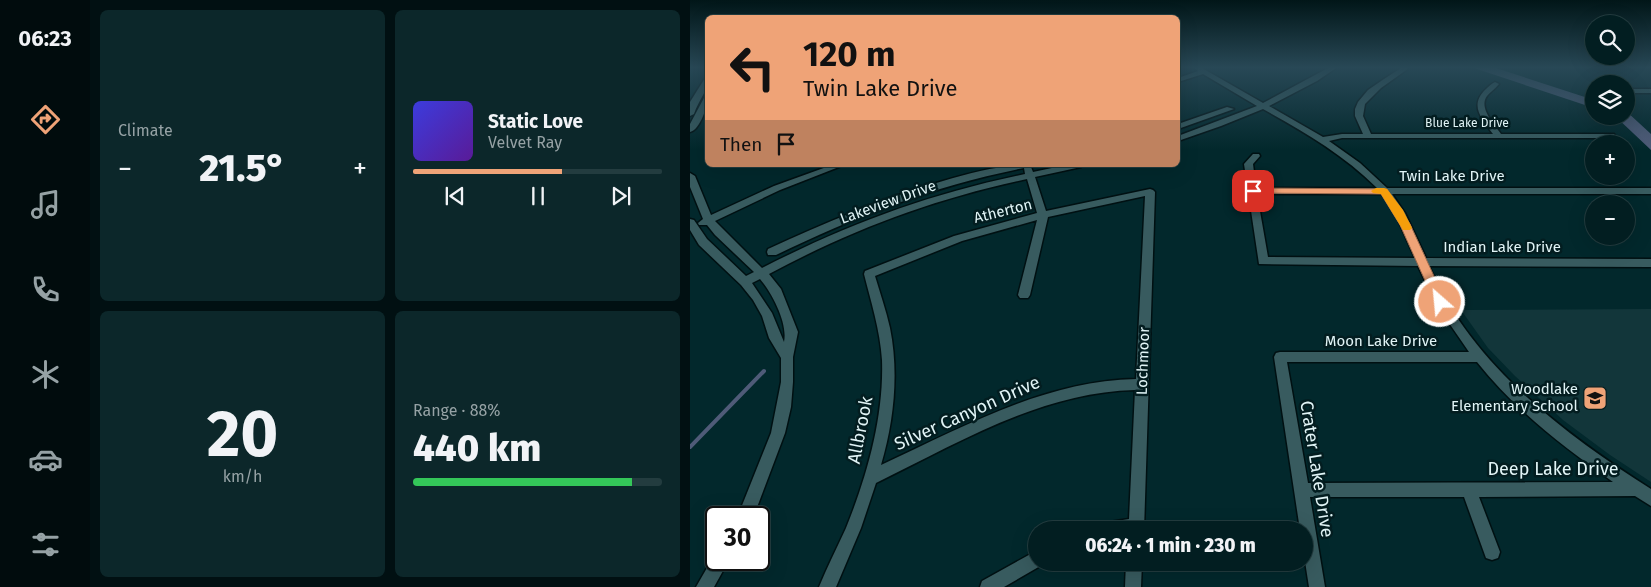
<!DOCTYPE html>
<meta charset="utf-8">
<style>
:root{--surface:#021e21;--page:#0c272a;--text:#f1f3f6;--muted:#96a2a5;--line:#233c3f;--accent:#efa377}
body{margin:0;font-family:"Fira Sans",sans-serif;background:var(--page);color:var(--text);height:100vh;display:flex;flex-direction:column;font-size:19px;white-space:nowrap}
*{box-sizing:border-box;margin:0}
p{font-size:16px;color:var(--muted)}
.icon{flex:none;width:28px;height:28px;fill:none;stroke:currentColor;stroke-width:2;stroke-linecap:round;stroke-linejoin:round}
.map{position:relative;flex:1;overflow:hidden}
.side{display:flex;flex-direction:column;gap:10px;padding:10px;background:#011012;width:600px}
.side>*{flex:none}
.hud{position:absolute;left:15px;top:15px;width:475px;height:152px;border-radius:8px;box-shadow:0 5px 20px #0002,0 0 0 1px var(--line);background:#efa377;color:#111;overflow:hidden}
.fabs{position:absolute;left:895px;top:15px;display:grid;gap:10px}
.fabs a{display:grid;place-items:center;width:50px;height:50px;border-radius:50%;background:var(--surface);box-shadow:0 5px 20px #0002,0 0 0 1px var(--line);font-size:25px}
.speed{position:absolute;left:15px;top:506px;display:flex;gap:10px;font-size:25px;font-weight:700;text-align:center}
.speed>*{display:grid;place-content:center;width:65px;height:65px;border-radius:50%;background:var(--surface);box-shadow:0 5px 20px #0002,0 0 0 1px var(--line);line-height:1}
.speed .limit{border:2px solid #111;border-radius:8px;background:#fff;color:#111}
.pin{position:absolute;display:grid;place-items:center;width:42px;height:42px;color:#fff;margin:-21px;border-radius:10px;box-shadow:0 2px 8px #0006}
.me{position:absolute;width:55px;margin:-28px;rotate:333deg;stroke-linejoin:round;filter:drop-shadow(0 0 4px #0008)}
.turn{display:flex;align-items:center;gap:18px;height:105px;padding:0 15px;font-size:22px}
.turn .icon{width:65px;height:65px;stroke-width:2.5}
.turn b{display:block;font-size:35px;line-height:42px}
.then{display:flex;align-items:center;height:48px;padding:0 15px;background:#0003;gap:10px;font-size:19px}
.big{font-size:38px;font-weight:800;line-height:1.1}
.side .tile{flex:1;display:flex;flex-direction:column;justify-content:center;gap:8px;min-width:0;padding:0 18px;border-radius:8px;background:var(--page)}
.side .dial{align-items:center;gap:0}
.dial b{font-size:65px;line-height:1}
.song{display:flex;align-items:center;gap:15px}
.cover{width:60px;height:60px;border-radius:8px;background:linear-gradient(135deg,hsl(240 70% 55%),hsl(270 70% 35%))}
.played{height:5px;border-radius:2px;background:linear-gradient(90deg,var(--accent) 60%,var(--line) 60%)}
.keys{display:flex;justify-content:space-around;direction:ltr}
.heat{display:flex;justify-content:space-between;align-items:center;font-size:28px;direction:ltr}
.charge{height:8px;border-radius:4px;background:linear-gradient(90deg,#34c759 88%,var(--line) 0)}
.side .tiles{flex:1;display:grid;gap:10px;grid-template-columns:repeat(2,1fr)}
.trip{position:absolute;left:338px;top:521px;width:285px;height:50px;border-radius:25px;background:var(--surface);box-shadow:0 5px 20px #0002,0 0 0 1px var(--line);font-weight:800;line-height:50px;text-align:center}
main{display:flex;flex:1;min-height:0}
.dock{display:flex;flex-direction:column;width:90px;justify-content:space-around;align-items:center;background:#010c0d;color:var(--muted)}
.dock .icon{width:35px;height:35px}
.dock .selected{color:var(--accent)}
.dock b{font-size:22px;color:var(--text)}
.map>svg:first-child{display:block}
.built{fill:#12363a}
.water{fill:#4f5b78}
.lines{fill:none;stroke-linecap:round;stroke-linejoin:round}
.stream{stroke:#4f5b78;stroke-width:4}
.minor-casing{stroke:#001012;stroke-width:3}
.minor{fill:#385b5f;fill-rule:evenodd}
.route{fill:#efa377;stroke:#9b6a4d}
.slow{fill:#f59e0b}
.labels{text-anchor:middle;stroke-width:5;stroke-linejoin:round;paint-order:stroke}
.far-street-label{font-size:12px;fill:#e1f4f6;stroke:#031d20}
.street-label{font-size:15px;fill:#e1f4f6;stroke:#031d20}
.poi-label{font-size:15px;fill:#e1f4f6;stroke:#031d20;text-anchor:end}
.near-street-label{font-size:18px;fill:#e1f4f6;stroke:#031d20}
</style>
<main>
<nav class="dock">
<b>06:23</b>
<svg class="icon selected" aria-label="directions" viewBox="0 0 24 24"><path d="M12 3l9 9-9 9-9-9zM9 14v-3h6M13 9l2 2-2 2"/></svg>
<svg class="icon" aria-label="music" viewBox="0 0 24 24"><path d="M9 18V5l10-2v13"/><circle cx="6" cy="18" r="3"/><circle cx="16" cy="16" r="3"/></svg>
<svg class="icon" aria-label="phone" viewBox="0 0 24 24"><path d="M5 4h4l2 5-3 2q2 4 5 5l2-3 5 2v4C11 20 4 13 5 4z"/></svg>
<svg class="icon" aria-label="climate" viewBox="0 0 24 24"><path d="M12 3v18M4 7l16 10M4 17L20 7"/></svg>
<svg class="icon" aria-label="car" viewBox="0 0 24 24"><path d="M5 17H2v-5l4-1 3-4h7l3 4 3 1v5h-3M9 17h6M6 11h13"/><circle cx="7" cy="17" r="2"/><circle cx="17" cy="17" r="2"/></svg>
<svg class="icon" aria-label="filters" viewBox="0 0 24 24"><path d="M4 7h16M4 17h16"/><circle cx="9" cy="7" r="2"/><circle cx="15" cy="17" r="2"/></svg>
</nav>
<section class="side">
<div class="tiles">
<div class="tile"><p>Climate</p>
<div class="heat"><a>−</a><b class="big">21.5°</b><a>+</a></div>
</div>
<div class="tile">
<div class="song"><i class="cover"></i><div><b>Static Love</b><p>Velvet Ray</p></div></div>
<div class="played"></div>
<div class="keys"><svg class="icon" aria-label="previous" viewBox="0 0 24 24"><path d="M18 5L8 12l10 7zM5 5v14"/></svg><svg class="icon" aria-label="pause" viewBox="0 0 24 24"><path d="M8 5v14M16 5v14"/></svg><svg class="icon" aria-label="next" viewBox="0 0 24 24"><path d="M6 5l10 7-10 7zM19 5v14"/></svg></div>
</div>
<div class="tile dial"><b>20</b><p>km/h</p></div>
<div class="tile"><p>Range · 88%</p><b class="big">440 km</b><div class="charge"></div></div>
</div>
</section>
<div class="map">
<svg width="961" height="587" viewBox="0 0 961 587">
<rect width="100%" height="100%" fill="#02282c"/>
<polygon class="built" points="961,309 961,482 920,455 873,420 825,376 798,348 771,310"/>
<g class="water">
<polygon points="784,68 806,68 904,100 904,108"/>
<polygon points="936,111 961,134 961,150 925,116 936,116"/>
</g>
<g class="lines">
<polyline class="stream" points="0,447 74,371"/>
<g class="minor-casing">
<g id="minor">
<path d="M504 68H512L573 103 638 68H646L627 81 579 106 633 137 652 134H673L665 116V109L668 102 678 90 694 79 711 68H719L691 88 675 104 673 116 681 134H803C791 118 779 105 796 89 799 86 801 84 805 82L809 84C805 89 800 92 797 96 788 108 805 125 811 134H924L925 136 921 138H652L639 141 670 163 697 188H961V194H702L715 213 736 258 961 259V267L739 266C781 364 873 433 961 489V506L945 496 789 497 810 552 808 558 802 560 796 558 774 497H620L635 587H619L614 555V530H610L584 357 586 353 590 352H779L748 307 728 266 569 264 554 164 563 154H569L570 156 563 164 566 188H687C653 154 614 132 573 109L531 126 488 141V136L567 106 513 74 488 82V78L508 71ZM567 194H692L705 213 725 258 578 257ZM597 362H787C825 410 874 447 923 482L618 483Z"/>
<path d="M15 78H18C18 91 8 101 4 114L0 116V102Z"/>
<rect x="936" y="89" width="25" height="4"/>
<path d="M15 96H18C18 105 10 130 0 132V124Z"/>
<polygon points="537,107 544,109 488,129 488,124"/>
<path d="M142 165H154L90 190 25 221 72 268C160 223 239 194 335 174L334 168C247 185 166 216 86 255H78L77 252 78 249C135 223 193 198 253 181 281 173 310 165 339 165L338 166 341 167 343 172 376 165H392L391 167 345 177 356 211 460 189 463 190 465 192 454 530H405L407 524 439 519 445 390C352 392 268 443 186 483L171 528 146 587H129C137 567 147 548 156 528 177 476 194 417 192 360 190 330 181 302 174 274L175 271 264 236 347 213 337 179C243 199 163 229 79 274L91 289 108 332 103 357V382L101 407 95 433 63 518H47L81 433 91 382V358L79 338 72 316 63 300 51 285 9 245 0 230V219L4 220 17 239 56 276 64 272 25 235 17 225H9L8 223 13 219 0 187V173L5 176 21 215 84 186ZM455 196 446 379C354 381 273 427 191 465 204 421 209 373 200 328 196 310 190 293 185 276L272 241 347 220 328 295 330 298H338L340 295 358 217ZM70 279C82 293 98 323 94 342L82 313 62 283Z"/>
<polygon points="346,551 346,562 353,562 352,565 314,587 290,587 292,581"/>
<polygon points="25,554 26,560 39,560 24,587 6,587"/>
<polygon points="436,562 452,562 451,587 435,587"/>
</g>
</g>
<use href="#minor" class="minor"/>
</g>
<linearGradient id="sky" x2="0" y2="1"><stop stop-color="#011618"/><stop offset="0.45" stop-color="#284856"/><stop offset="1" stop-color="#284856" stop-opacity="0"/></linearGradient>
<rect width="961" height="150" fill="url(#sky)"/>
<polygon class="route" points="563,188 697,189 720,224 756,302 755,305 746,305 710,225 691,194 559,193 559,189"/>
<polygon class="slow" points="694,188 697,189 713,210 722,228 720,230 713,230 691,194 683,193 681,191 686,188"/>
<defs>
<g id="school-square" transform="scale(1.25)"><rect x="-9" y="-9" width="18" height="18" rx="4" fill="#efa377" stroke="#031d20"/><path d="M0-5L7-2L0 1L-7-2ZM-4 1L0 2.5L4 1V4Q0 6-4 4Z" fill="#111"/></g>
</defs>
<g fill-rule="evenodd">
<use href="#school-square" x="905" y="398"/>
</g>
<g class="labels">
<g class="far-street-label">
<text x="777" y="127">Blue Lake Drive</text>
</g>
<g class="street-label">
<text x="762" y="181">Twin Lake Drive</text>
<text transform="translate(198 202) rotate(-20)" y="5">Lakeview Drive</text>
<text transform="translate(313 211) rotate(-14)" y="5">Atherton</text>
<text x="812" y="252">Indian Lake Drive</text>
<text x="691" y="346">Moon Lake Drive</text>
<text transform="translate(453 361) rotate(-88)" y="5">Lochmoor</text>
</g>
<g class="poi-label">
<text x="888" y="394">Woodlake<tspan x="888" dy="17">Elementary School</tspan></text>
</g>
<g class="near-street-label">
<text transform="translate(277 413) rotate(-24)" y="6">Silver Canyon Drive</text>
<text transform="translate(170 430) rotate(-79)" y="6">Allbrook</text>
<text transform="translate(627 469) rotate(81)" y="6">Crater Lake Drive</text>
<text x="863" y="475">Deep Lake Drive</text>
</g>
</g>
</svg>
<div class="fabs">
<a><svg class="icon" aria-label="search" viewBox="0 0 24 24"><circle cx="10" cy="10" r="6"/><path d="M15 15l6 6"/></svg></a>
<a><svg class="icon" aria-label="layers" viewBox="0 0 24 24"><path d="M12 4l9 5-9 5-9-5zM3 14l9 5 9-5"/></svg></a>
<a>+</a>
<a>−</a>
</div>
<div class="speed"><div class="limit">30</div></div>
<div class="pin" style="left:563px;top:191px;background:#d93025"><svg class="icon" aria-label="arrive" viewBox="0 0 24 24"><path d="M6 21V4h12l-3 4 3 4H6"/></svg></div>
<svg class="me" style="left:750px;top:302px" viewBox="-20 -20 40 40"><circle r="17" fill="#efa377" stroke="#fff" stroke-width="3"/><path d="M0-11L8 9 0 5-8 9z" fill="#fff"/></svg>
<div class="trip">06:24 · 1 min · 230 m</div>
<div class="hud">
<div class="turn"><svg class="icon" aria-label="left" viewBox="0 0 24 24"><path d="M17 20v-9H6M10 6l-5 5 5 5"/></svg><div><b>120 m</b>Twin Lake Drive</div></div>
<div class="then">Then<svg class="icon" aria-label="arrive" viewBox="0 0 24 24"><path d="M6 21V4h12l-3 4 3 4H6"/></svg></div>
</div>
</div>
</main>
